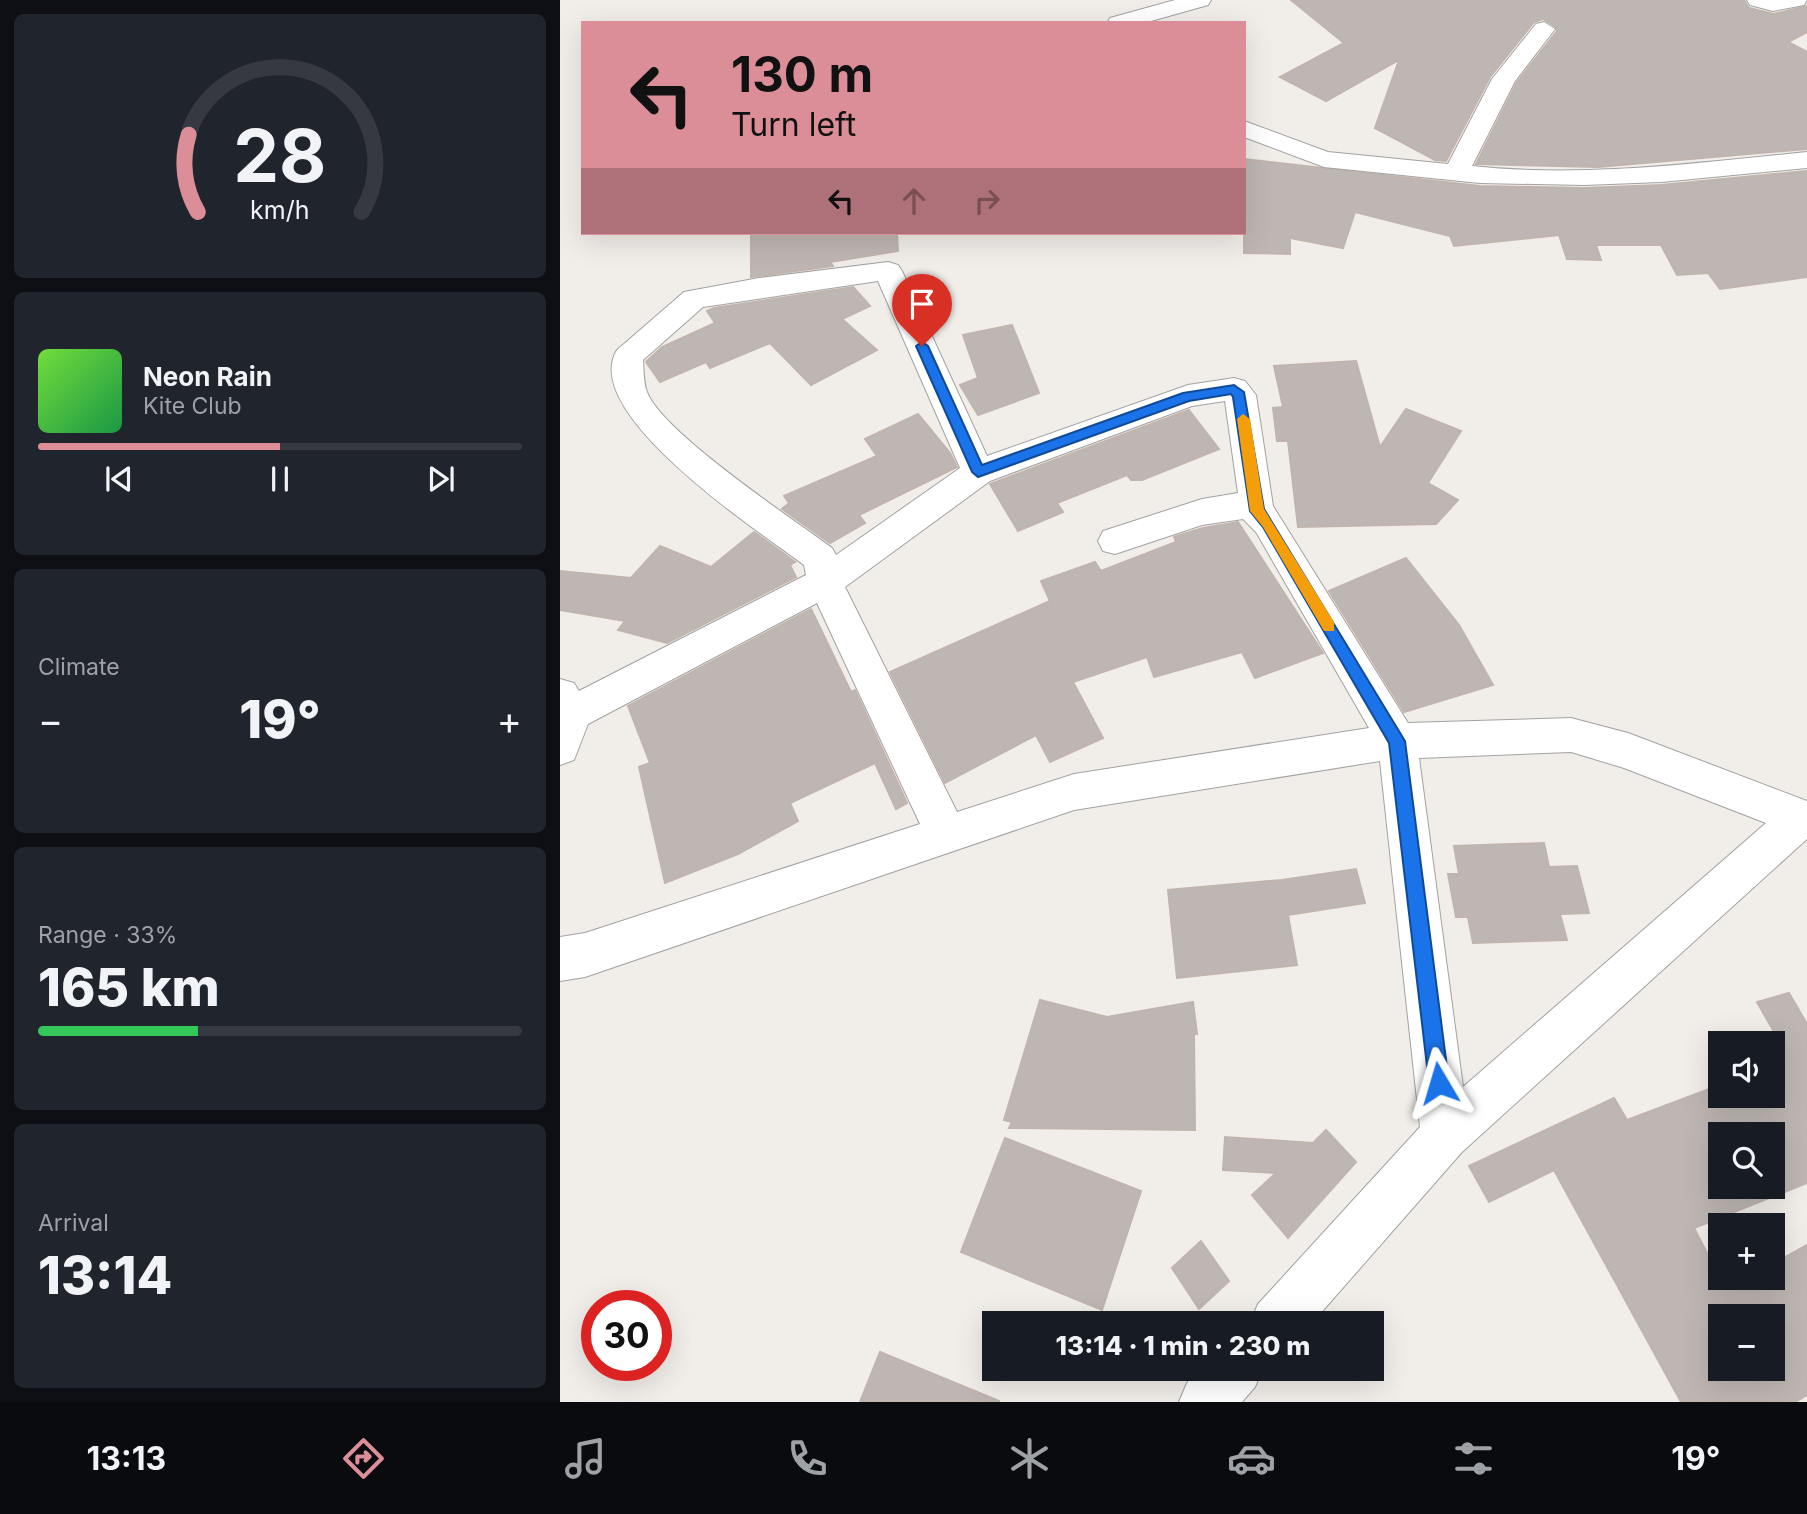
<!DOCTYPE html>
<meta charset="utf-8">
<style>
:root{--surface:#171b24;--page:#20242c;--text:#f1f3f6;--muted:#9ea1a6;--line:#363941;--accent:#db8e98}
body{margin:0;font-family:Inter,sans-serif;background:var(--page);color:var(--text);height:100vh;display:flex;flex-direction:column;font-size:26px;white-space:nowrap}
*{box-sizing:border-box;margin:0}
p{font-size:23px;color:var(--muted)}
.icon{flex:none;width:38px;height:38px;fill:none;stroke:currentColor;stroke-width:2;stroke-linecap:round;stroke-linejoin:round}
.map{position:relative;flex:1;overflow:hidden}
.sheet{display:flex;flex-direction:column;gap:14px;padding:14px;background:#0d0f14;width:560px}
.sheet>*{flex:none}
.top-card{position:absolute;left:21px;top:21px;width:665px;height:214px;border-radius:0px;box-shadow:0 7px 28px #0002;background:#db8e98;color:#111;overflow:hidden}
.controls{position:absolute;left:1148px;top:1031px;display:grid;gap:14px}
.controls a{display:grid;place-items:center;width:77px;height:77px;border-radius:0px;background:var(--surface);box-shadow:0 7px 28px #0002;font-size:35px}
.speed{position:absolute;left:21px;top:1290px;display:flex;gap:14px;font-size:35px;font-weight:700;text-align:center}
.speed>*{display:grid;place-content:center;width:91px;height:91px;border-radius:50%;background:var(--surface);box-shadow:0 7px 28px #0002;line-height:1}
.speed .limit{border:10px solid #d22;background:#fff;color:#111}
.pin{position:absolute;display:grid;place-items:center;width:60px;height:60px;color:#fff;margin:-72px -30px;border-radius:50% 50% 50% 0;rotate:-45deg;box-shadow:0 0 7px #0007}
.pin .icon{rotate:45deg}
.me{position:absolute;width:77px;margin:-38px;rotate:353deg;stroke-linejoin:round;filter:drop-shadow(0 0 5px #0008)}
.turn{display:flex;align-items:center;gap:24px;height:147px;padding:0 35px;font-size:32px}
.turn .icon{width:91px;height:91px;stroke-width:2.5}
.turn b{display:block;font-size:49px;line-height:60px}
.lanes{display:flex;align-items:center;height:66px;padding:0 35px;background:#0003;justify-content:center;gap:35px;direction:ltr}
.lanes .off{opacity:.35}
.big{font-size:52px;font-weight:800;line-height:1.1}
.sheet .widget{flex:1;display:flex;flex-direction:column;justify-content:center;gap:10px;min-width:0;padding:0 24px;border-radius:10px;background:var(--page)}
.sheet .dial{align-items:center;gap:0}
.dial svg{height:182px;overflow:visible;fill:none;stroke:var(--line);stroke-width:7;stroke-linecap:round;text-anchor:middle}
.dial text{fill:var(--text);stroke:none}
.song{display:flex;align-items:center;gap:21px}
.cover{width:84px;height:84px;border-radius:10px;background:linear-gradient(135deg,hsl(100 70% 55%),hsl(140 70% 35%))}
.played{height:7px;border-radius:4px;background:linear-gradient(90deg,var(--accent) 50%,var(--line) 50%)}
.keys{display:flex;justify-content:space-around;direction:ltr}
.heat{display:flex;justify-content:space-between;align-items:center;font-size:38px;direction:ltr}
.charge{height:10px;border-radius:5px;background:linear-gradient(90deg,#34c759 33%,var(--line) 0)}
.trip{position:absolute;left:422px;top:1311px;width:402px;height:70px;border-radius:0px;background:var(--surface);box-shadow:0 7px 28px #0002;font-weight:800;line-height:70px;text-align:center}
.menu{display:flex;height:112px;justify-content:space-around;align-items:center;background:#090b0e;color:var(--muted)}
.menu .icon{width:49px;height:49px}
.menu .selected{color:var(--accent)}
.menu b{font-size:32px;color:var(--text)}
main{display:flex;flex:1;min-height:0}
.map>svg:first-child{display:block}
.building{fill:#beb6b2;stroke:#c1b4ad;stroke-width:2;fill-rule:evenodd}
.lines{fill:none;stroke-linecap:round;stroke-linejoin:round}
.minor-casing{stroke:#a2a2a2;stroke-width:2}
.minor{fill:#fff;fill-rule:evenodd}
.route{fill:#1a73e8;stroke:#114b97;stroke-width:2}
.slow{fill:#f59e0b}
</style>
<main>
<section class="sheet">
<div class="widget dial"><svg viewBox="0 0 100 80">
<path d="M14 69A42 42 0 1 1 86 69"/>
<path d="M14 69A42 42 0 0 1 10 35" stroke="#db8e98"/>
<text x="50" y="56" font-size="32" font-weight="700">28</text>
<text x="50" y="72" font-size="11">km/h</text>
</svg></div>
<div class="widget">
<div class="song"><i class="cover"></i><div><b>Neon Rain</b><p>Kite Club</p></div></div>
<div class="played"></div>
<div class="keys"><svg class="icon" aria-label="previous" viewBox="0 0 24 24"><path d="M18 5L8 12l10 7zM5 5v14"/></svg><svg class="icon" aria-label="pause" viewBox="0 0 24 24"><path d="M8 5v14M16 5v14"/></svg><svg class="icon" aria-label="next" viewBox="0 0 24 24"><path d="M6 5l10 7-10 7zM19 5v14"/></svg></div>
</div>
<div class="widget"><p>Climate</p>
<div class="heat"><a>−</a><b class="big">19°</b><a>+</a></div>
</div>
<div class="widget"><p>Range · 33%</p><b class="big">165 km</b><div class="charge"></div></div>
<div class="widget"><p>Arrival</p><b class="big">13:14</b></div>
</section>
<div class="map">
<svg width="1247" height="1402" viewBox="0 0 1247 1402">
<rect width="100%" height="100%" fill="#f1ede9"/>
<g class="building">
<polygon points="731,0 1184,0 1189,8 1214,14 1247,6 1247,32 1228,42 1247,52 1247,149 1038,167 916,164 957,82 997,31 996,27 983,19 974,22 930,77 886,161 875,160 815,128 839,60 766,101 720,77 784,43"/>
<polygon points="684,159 920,186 1024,188 1101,185 1247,171 1247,277 1160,289 1148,273 1117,275 1101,245 1036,245 1041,260 1007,259 999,235 894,246 890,236 795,212 783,248 730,238 730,254 684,253"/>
<polygon points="191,233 337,233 338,251 270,262 273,266 191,277"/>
<polygon points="293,287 310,306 282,319 317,350 251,385 210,343 150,368 146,362 100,382 86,362 102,347 155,323 147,311 154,308"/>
<polygon points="452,325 479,393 418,415 400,385 418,378 403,335"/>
<polygon points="796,361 820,447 846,409 901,431 868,483 898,500 876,524 738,527 728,441 717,441 713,408 723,407 714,366"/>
<polygon points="629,410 659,449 582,480 571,480 567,475 497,503 503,512 458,531 430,484"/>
<polygon points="358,414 390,453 397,467 299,515 305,523 270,543 222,509 229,503 224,496 317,456 305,439"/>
<polygon points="678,522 763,653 695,678 682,652 594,677 587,657 513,682 543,738 490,762 476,735 385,783 330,672 490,601 481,581 535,562 541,571 616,542 614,537 643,528"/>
<polygon points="194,532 235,562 230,565 236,577 107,643 58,630 65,621 0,610 0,571 71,578 100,546 151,567"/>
<polygon points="846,558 899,625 933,685 844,712 769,591"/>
<polygon points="251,609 291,692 295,690 347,803 336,809 315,763 230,803 238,821 178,854 105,883 79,767 90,763 68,706"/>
<polygon points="984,843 989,867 1017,866 1029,913 1000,914 1007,940 913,943 908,917 896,917 888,874 899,874 894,846"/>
<polygon points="796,869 805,903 728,915 737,965 617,978 608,890 722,880"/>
<path d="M1229 993 1247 1024V1183L1134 1228 1160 1278H1213V1264L1247 1245V1395L1235 1402H1121L994 1170 929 1202 909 1166 1054 1098 1067 1120 1160 1085V1096H1213V1030L1197 1002ZM1160 1134H1213V1186H1160ZM1160 1316H1213V1368H1160Z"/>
<polygon points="480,1000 547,1017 633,1002 637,1034 634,1034 635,1130 449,1128 452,1122 444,1120"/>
<polygon points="766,1130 796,1162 728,1238 692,1195 716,1173 663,1170 665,1137 753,1143"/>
<polygon points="445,1138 581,1191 542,1310 401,1252"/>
<polygon points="641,1241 669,1281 639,1309 612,1268"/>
<polygon points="320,1352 439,1401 439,1402 300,1402"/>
</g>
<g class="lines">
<g class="minor-casing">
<g id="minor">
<polygon points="615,0 651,0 648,5 584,23 547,23 550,18"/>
<polygon points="1187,0 1247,0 1244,5 1213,11 1190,5"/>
<path d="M984 22 995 29 955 81 912 166C1023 178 1137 163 1247 152V168L1101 182 1024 185 920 183 764 167 684 137V121L768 152 888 164 932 79 976 24Z"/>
<path d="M328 262 338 265 342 271 427 456 628 385 674 378 685 381 696 395 713 506 848 723 1011 718 1068 733 1247 801V839L902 1152 752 1323H690L698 1304 860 1127 820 761 514 810 25 977 0 981V937L25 933 360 824 257 603 28 724 14 760 0 765V679L14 683 19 691 246 575 244 565C200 532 18 413 57 350L124 292 199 278ZM318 281 400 468 276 555 272 548C234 520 102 432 87 392 83 382 84 370 83 360L143 307ZM665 401 678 493 642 499 543 531 538 541 543 551 555 554 642 525 683 519 696 532 809 728 514 774 397 812 285 587 430 481 632 406ZM1011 752 1064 768 1206 823 903 1087 859 758Z"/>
<polygon points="639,1368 703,1368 695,1387 682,1402 619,1402 627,1383"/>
</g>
</g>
<use href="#minor" class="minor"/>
</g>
<polygon class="route" points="362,342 368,346 422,465 623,393 674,385 684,392 704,509 845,741 889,1083 886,1089 879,1092 872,1089 869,1083 829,743 703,527 690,511 673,397 671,394 629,401 418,477 412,472 356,346"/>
<polygon class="slow" points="683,414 690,419 704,509 774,622 774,631 764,631 703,527 690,511 677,419"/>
</svg>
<div class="controls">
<a><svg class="icon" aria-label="sound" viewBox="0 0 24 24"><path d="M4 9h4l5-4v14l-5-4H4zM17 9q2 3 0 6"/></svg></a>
<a><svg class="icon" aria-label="search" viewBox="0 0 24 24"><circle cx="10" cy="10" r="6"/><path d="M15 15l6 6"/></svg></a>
<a>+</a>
<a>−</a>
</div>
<div class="speed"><div class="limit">30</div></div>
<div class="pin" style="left:362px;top:346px;background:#d93025"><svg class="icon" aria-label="arrive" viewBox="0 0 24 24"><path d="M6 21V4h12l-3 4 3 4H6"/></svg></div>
<svg class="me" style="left:879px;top:1083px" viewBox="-20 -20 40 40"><path d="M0-17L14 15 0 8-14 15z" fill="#1a73e8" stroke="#fff" stroke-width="4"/></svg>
<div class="trip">13:14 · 1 min · 230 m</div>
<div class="top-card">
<div class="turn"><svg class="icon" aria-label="left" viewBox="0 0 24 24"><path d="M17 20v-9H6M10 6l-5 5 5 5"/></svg><div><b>130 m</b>Turn left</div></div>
<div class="lanes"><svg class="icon" aria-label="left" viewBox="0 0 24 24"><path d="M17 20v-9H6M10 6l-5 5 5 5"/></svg><svg class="icon off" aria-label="ahead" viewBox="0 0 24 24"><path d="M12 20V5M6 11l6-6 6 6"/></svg><svg class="icon off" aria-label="right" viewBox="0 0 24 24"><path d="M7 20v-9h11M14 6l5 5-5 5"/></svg></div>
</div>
</div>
</main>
<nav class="menu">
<b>13:13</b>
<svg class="icon selected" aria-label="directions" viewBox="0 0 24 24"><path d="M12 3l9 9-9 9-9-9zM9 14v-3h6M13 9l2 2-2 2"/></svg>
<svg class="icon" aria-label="music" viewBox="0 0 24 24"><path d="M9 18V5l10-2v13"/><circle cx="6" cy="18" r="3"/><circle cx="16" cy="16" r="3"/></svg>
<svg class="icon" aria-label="phone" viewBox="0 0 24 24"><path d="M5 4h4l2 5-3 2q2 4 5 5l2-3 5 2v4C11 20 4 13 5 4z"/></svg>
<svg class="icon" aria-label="climate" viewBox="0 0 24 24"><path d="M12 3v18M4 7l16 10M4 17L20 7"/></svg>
<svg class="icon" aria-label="car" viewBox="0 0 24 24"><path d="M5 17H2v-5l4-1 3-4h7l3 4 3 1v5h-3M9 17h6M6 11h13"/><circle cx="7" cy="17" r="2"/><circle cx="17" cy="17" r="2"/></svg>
<svg class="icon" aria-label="filters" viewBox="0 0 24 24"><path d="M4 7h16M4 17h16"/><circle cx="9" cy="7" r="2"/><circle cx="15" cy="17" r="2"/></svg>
<b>19°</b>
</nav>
